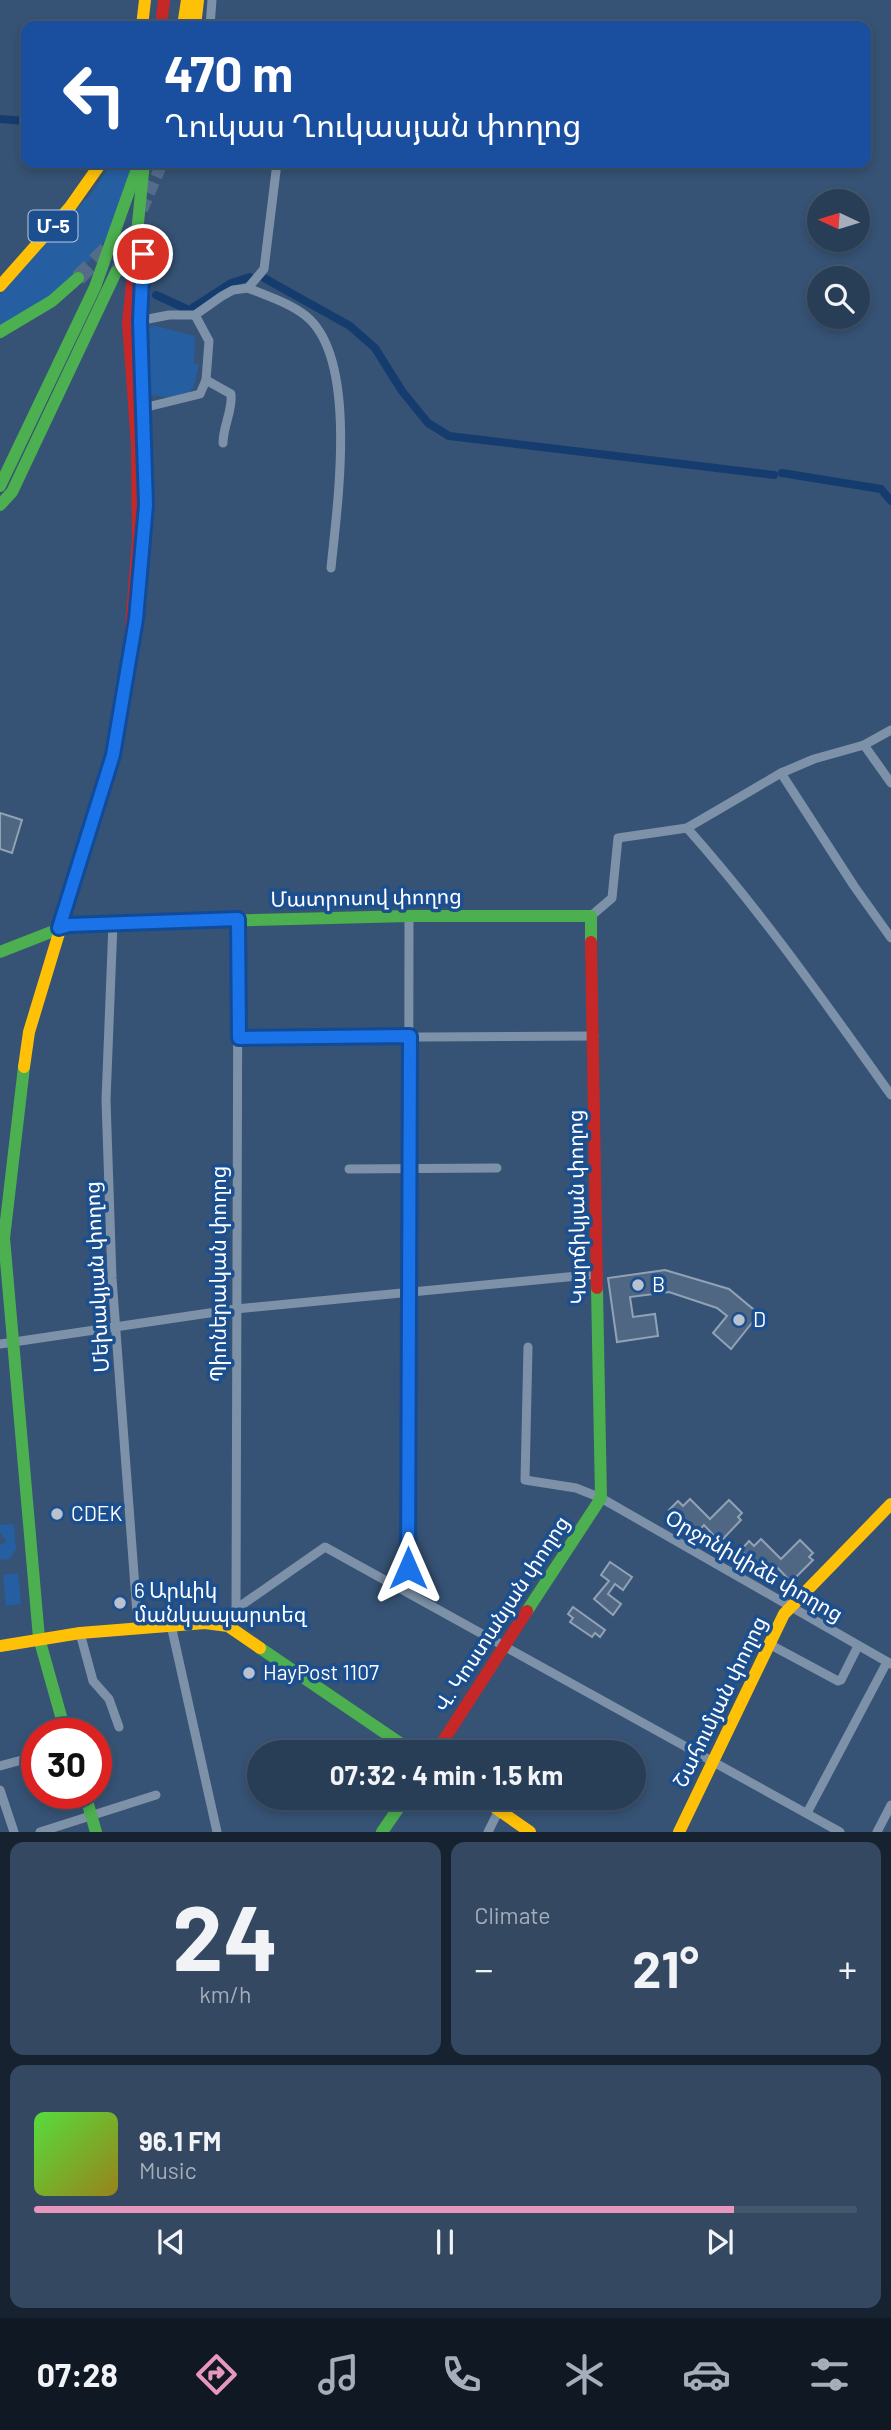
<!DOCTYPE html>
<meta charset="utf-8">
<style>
:root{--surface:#283e57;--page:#344961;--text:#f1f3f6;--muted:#a5aeba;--line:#44576d;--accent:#e797bd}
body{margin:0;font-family:Barlow,"Noto Sans Armenian",sans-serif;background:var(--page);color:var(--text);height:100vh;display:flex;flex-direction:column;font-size:26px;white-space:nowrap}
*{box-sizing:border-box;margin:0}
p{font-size:23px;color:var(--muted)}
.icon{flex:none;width:38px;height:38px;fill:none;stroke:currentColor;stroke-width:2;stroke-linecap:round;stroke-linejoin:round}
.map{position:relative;height:1832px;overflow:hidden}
.drawer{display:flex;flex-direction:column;gap:10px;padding:10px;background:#162230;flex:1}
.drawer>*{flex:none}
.top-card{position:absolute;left:21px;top:21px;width:850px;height:147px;border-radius:14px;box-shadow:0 4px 10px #0003,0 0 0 2px var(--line);background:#1a4fa0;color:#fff;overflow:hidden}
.needle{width:46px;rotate:274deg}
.controls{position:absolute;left:807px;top:189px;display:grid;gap:14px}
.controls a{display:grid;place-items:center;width:63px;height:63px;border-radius:50%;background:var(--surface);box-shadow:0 4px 10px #0003,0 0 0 2px var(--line);font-size:35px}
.speed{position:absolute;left:21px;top:1718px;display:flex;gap:14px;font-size:35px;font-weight:700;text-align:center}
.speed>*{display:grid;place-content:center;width:91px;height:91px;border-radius:50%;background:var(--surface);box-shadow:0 4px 10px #0003,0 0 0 2px var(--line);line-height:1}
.speed .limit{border:10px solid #d22;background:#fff;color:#111}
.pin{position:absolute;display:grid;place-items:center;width:60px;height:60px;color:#fff;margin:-30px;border:4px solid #fff;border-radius:50%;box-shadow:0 2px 7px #0007}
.me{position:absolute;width:77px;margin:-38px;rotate:0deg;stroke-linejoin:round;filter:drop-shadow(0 0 5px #0008)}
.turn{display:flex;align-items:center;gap:24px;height:147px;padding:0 28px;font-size:32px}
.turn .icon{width:91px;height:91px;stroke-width:2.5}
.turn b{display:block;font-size:49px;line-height:60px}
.big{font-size:52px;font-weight:700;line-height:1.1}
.drawer .card{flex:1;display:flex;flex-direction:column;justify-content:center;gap:10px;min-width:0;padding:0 24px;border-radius:14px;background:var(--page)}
.drawer .dial{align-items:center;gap:0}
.dial b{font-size:91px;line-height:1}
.song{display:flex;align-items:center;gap:21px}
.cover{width:84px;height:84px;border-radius:10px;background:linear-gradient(135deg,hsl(110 70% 55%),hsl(50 70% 35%))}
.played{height:7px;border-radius:4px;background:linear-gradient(90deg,var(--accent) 85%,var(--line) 85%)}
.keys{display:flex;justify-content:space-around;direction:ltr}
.heat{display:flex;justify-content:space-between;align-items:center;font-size:38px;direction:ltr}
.drawer .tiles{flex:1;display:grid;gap:10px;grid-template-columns:1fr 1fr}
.card:last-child{grid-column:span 2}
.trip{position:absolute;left:247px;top:1740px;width:399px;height:70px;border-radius:35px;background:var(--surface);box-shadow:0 4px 10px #0003,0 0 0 2px var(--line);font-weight:700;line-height:70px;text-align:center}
.tabs{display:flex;height:112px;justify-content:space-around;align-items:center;background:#101923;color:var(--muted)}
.tabs .icon{width:49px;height:49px}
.tabs .active{color:var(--accent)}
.tabs b{font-size:32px;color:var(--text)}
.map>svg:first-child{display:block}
.green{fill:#265fa1}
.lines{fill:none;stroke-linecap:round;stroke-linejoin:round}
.canal{stroke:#153c6e;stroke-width:8}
.building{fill:#506783;stroke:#92a2b6;stroke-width:2}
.secondary-tunnel{stroke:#546c89;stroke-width:12;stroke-dasharray:12 6;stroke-linecap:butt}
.highway-tunnel{stroke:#546c89;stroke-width:16;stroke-dasharray:16 8;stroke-linecap:butt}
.street{stroke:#7d92a8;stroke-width:9}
.fast{stroke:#4caf50;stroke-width:12}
.slow{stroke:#ffc107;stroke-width:12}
.jam{stroke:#c62828;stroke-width:12}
.route-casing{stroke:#114b97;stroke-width:18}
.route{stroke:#1a73e8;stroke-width:12}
.poi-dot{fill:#b9c2ce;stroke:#1b4f8f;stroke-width:2.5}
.labels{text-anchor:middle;stroke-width:7;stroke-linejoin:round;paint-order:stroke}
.shield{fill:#1b4f8f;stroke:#bbcadd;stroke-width:2}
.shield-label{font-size:19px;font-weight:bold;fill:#fff}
.street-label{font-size:21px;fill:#fff;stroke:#1b4f8f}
.poi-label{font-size:21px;fill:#fff;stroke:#1b4f8f;text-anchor:start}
</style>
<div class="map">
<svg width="891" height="1832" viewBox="0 0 891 1832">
<rect width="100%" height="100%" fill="#365274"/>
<g class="green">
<path d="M112 163H123L134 173C105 262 78 280 0 326V295L93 191Z"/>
<polygon points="152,325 195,336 194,363 199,365 193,388 189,393 173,398 150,395 147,330"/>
<polygon points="14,1524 16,1549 10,1559 0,1560 0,1545 7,1542 0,1532 0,1525"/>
<polygon points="18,1573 21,1604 6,1606 3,1575"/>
</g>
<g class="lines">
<g class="canal">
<polyline points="0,119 26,121"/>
<polyline points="264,278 350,326 375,348 402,391 428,423 449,436 774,475"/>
<polyline points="156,295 189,310 231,283 250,277"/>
<polyline points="782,473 881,489 891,501"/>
</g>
</g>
<g class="building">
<polygon points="0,813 22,820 12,853 0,849"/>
<polygon points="665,1270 729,1289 759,1314 731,1349 713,1333 727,1316 717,1308 669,1292 630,1297 633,1317 655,1314 658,1336 617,1342 608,1278"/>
<polygon points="690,1499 710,1519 729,1500 742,1513 738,1517 741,1520 720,1542 704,1525 695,1535 669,1510 678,1501 683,1506"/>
<polygon points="761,1539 781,1559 800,1540 813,1553 809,1557 813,1560 791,1582 775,1565 766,1575 741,1550 749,1541 754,1546"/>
<polygon points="610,1562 632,1577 623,1590 615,1584 608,1594 621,1604 613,1615 594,1599 609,1581 601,1575"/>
<polygon points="573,1607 605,1630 600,1637 595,1633 592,1637 570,1622 573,1618 568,1614"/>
</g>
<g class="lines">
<g class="secondary-tunnel">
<polyline points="142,210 162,163"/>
<polyline points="116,272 135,227"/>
</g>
<polyline class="highway-tunnel" points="78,278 113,243"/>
<g class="street">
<polyline points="210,26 212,0"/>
<path d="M248 288C267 296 290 303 306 316 359 359 337 507 331 568"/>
<polyline points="138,321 169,315 195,315 222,296 233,290 248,288 264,269 277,163"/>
<path d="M206 380 231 394C233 410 223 426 223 443"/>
<polyline points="143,408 200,394 206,380 209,341 195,315"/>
<polyline points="864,745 891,783"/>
<polyline points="781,773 854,886 891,938"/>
<path d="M687 828C762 912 826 1004 891 1095"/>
<polyline points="591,916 612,898 618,838 687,828 781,773 814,759 864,745 891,730"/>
<polyline points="113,923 106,1100 112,1278 138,1628"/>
<polyline points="239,1038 594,1036"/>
<polyline points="349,1169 497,1168"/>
<polyline points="0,1344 236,1309 598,1274"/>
<polyline points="528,1347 525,1480 576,1488 601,1498 891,1664"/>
<polyline points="408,1591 409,916"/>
<polyline points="236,1609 325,1547 840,1832"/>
<polyline points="171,1625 217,1832"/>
<polyline points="228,1626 236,1609 238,919"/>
<polyline points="80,1633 93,1681 109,1699 119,1727"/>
<polyline points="769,1644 838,1681 841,1680 858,1646"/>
<polyline points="0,1766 37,1756"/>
<polyline points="0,1790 14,1832"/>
<polyline points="807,1813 887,1662"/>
<polyline points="40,1832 156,1795"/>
<polyline points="488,1832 499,1810"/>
<polyline points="877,1832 891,1805"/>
</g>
<g class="fast">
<polyline points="133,273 144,163"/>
<polyline points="0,332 52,301 78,278"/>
<polyline points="0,486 95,287 139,163"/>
<polyline points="0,505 12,492 116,272"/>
<polyline points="0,952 69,925 409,916 591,916 591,942"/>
<polyline points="24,1067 4,1238 39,1638"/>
<polyline points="527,1611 601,1498 597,1288"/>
<polyline points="39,1638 66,1734"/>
<polyline points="260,1648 413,1752"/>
<polyline points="85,1794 96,1832"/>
<polyline points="382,1832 406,1797"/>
</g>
<g class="slow">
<polyline points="142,26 145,0"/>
<polyline points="183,26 187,0"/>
<polyline points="195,26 198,0"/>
<polyline points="141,275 141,370"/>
<polyline points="0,286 70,207 101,163"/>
<polyline points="24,1067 29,1032 113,755 118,725"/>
<polyline points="0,1646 80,1633 205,1623 228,1626 260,1648"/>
<polyline points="480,1797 530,1832"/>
<polyline points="679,1832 784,1614 891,1504"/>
</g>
<g class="jam">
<polyline points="161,26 164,0"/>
<polyline points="118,725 129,653 138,539 137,445 128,323 133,273"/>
<polyline points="591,942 597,1288"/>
<polyline points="436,1752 527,1611"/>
</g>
</g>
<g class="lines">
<g class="route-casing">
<polyline id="route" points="143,254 140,321 146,505 136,619 113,755 59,928 69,925 238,919 239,1038 410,1036 408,1568"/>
</g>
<use href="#route" class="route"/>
</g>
<g class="poi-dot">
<circle cx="638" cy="1285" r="7"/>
<circle cx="739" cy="1320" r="7"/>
<circle cx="57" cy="1514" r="7"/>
<circle cx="120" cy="1603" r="7"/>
<circle cx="249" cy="1673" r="7"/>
</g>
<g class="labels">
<rect class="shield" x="28.5" y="210.5" width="49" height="31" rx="5"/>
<g class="shield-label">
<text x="53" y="233">Մ-5</text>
</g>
<g class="street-label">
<text transform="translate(366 898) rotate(-1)" y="7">Մատրոսով փողոց</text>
<text transform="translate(577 1207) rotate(-91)" y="7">Կարճիկյան փողոց</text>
<text transform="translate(219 1274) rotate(-90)" y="7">Պիոներական փողոց</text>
<text transform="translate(97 1277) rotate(-93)" y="7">Մեխակյան փողոց</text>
<text transform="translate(754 1566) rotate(30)" y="7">Օրջոնիկիձե փողոց</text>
<text transform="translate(502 1614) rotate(-57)" y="7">Վ. Կոստանյան փողոց</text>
<text transform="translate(720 1702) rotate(-64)" y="7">Շահումյան փողոց</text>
</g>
<g class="poi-label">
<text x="652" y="1292">B</text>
<text x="753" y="1327">D</text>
<text x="71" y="1521">CDEK</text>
<text x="134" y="1598">6 Արևիկ<tspan x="134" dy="24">մանկապարտեզ</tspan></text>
<text x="263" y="1680">HayPost 1107</text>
</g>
</g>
</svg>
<div class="controls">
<a><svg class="needle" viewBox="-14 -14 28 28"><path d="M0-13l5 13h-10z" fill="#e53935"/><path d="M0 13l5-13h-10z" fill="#a5aeba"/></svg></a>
<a><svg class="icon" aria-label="search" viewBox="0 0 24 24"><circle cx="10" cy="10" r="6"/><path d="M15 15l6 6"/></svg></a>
</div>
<div class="speed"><div class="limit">30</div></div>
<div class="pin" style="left:143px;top:254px;background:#d93025"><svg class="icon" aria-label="arrive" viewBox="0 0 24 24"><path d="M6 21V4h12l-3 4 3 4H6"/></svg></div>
<svg class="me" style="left:408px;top:1568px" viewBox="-20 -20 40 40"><path d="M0-17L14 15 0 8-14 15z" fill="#1a73e8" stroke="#fff" stroke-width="4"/></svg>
<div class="trip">07:32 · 4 min · 1.5 km</div>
<div class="top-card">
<div class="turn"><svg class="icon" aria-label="left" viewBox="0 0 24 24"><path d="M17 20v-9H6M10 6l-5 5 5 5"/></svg><div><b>470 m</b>Ղուկաս Ղուկասյան փողոց</div></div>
</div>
</div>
<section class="drawer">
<div class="tiles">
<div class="card dial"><b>24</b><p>km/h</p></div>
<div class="card"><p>Climate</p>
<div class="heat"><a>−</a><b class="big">21°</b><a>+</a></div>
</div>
<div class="card">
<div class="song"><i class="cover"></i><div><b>96.1 FM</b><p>Music</p></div></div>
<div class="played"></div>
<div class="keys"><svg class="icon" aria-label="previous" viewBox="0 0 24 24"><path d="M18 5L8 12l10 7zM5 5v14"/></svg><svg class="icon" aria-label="pause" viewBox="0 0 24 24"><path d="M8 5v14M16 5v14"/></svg><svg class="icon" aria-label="next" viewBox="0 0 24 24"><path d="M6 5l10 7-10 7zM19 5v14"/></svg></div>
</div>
</div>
</section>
<nav class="tabs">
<b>07:28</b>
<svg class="icon active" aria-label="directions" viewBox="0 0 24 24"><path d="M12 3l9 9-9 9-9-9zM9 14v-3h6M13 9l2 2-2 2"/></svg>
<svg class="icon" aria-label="music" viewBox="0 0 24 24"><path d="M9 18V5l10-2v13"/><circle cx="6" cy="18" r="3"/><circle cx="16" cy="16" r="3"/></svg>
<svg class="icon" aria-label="phone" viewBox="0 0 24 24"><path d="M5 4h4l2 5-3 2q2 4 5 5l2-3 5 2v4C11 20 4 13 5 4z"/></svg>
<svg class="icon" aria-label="climate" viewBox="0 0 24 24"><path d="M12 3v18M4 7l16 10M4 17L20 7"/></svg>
<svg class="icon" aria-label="car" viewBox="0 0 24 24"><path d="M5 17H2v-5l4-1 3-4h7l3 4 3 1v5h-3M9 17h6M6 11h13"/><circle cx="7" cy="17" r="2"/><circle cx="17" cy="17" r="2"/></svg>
<svg class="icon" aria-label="filters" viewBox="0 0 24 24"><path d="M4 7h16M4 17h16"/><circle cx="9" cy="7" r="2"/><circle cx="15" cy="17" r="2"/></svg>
</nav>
